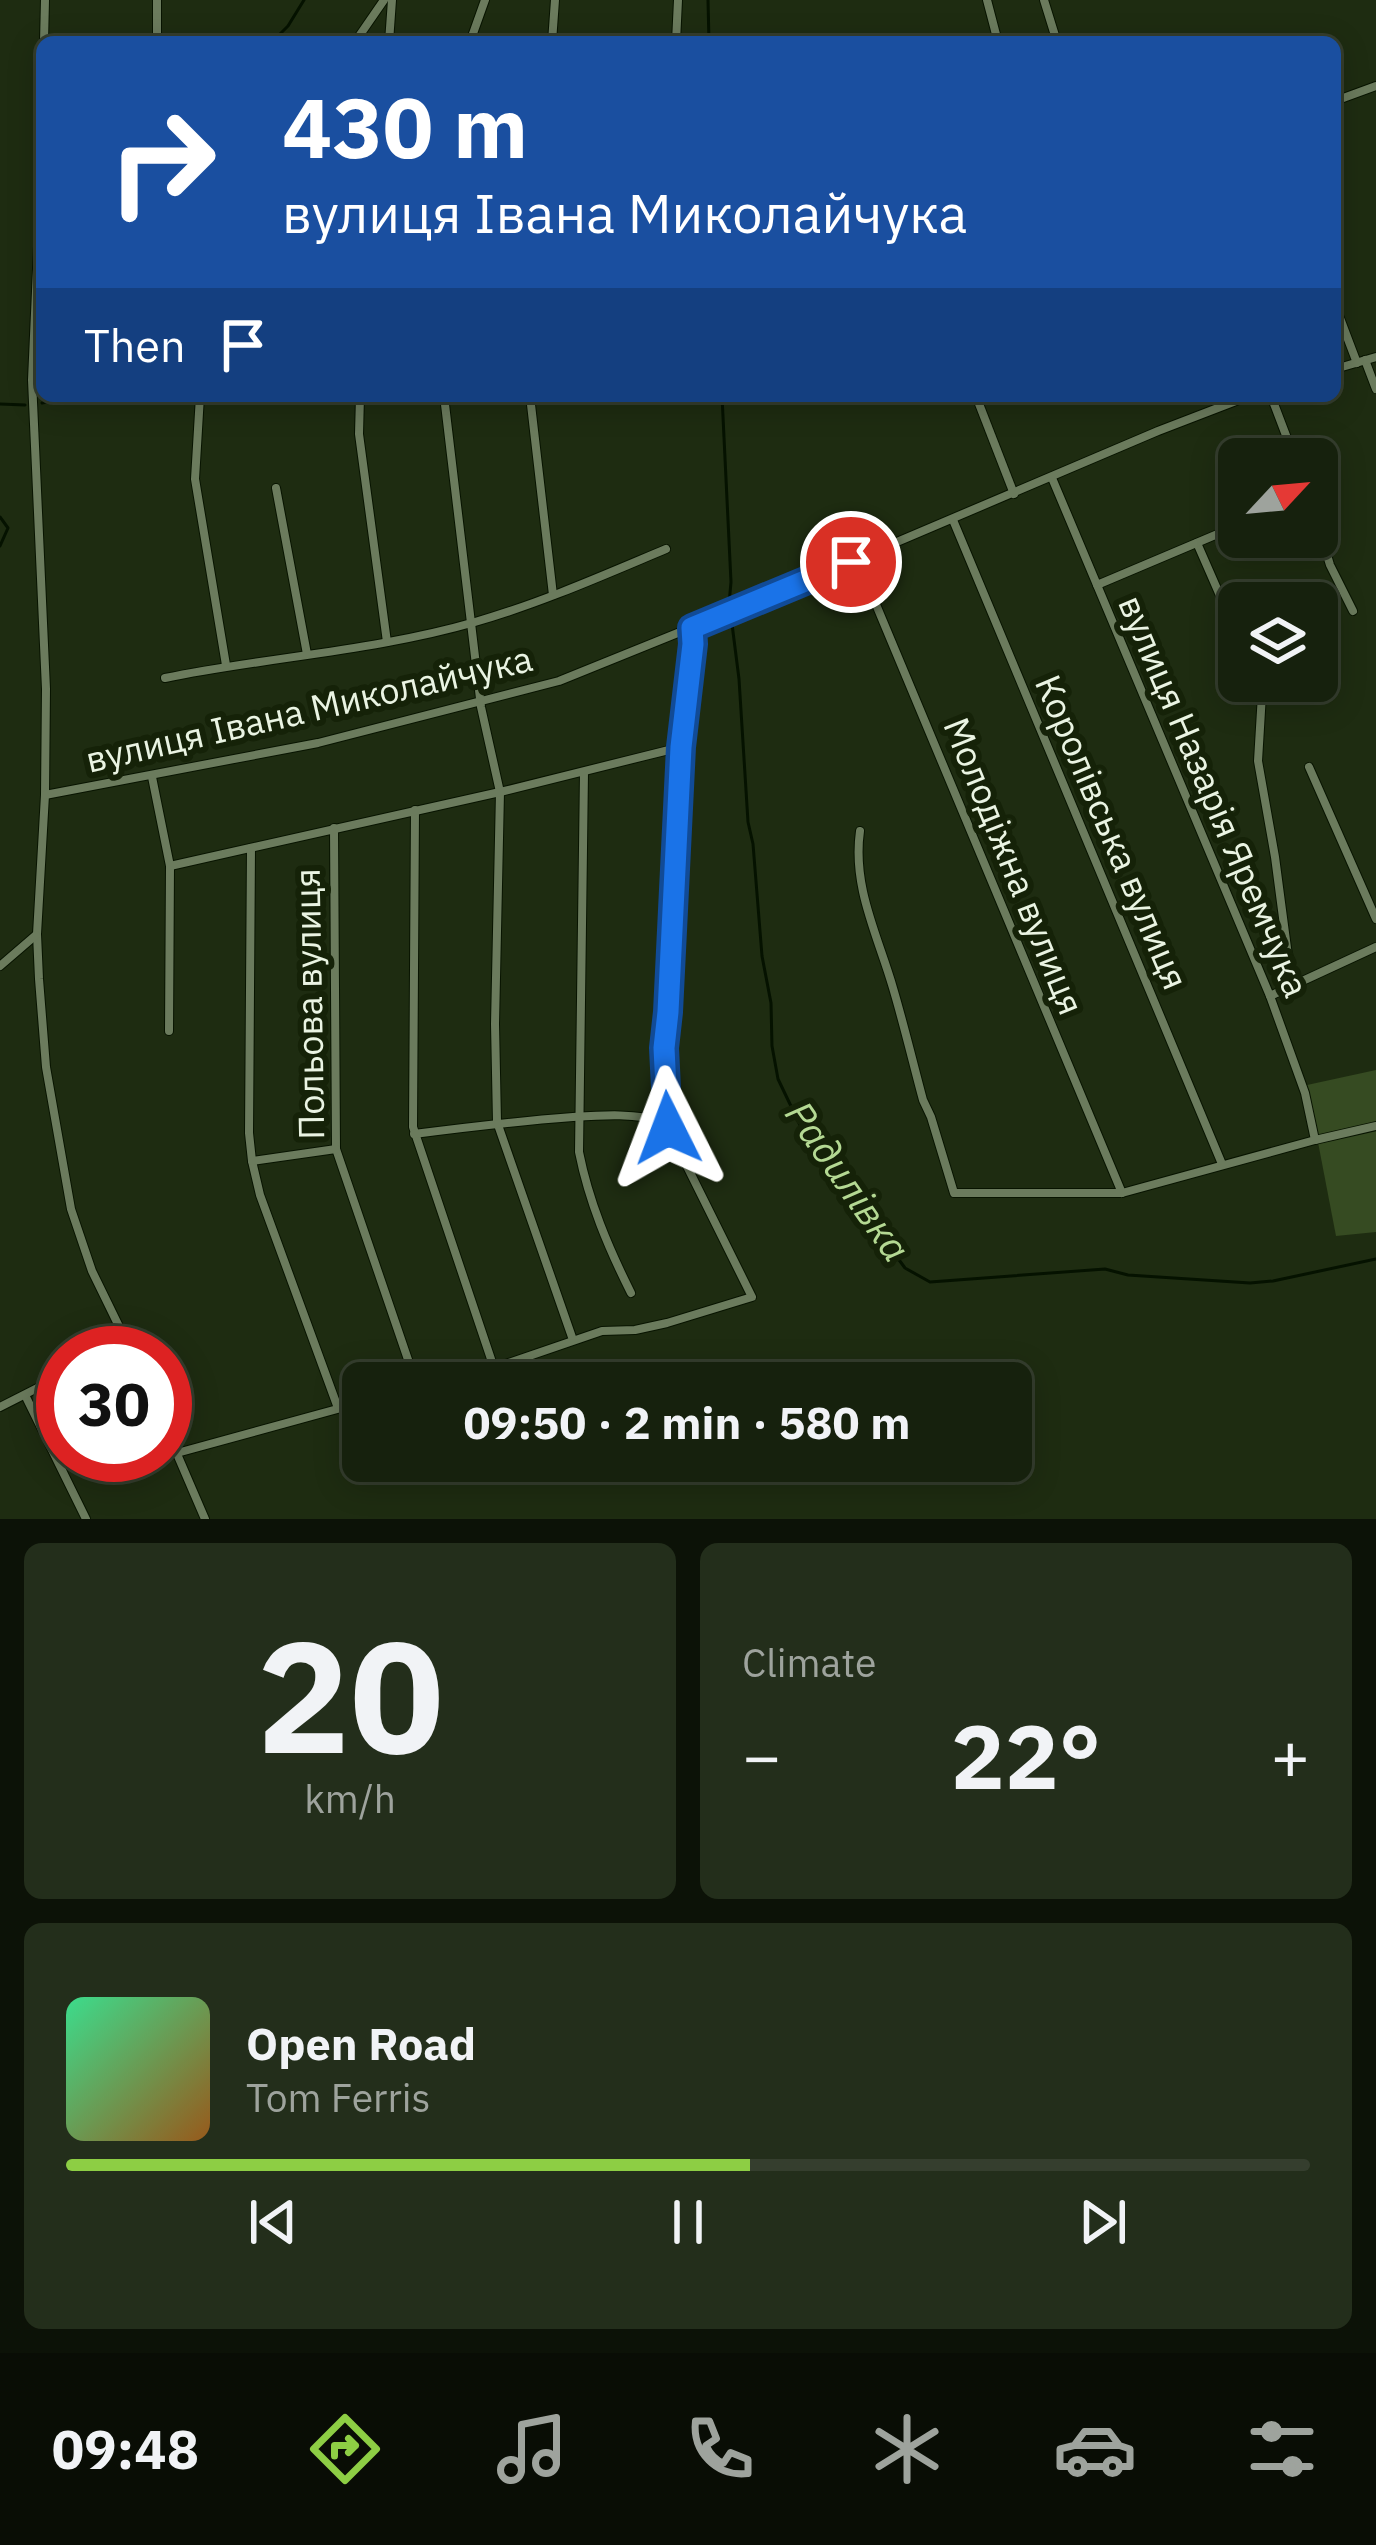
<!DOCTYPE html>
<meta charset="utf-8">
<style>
:root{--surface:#16210d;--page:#232e1b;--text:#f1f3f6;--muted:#9ea39d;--line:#353e2e;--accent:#8dce44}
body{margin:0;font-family:"IBM Plex Sans",sans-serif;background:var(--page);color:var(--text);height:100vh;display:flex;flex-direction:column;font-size:45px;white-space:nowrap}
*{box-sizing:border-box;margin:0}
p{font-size:39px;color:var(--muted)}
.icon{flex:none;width:66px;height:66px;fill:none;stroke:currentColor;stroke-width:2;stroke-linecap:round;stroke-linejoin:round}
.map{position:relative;height:1519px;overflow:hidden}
.sheet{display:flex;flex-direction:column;gap:24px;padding:24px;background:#0c1207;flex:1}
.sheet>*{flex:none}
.banner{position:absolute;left:36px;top:36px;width:1305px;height:366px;border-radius:18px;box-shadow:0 6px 30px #0003,0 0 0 3px var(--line);background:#1a4fa0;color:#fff;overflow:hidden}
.needle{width:78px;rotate:64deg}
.tools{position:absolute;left:1218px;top:438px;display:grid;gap:24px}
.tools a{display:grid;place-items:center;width:120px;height:120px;border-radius:18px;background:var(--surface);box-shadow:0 6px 30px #0003,0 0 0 3px var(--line);font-size:60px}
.speed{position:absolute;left:36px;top:1326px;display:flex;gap:24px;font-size:60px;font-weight:700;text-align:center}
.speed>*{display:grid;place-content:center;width:156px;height:156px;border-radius:50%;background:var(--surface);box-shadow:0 6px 30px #0003,0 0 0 3px var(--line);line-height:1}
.speed .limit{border:18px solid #d22;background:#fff;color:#111}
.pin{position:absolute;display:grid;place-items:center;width:102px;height:102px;color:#fff;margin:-51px;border:6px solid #fff;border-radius:50%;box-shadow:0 3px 12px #0007}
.me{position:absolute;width:132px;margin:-66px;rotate:357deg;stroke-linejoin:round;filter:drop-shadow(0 0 9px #0008)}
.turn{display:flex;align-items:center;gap:42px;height:252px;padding:0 48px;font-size:54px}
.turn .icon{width:156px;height:156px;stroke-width:2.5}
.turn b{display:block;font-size:84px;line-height:102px}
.then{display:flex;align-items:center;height:114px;padding:0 48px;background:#0003;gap:24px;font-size:45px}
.big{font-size:90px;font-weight:700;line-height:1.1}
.sheet .card{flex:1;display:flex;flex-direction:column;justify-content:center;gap:18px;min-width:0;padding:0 42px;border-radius:18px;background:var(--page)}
.sheet .dial{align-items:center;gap:0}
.dial b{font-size:156px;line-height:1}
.song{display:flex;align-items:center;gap:36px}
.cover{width:144px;height:144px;border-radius:18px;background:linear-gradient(135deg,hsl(150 70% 55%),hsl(30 70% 35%))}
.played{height:12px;border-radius:6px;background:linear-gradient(90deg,var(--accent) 55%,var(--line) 55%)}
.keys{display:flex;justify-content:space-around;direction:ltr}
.heat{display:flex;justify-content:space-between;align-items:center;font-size:66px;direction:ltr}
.sheet .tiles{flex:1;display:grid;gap:24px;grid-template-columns:1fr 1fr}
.card:last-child{grid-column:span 2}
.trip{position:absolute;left:342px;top:1362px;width:690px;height:120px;border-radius:18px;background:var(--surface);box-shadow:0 6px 30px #0003,0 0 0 3px var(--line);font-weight:700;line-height:120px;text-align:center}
.tab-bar{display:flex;height:192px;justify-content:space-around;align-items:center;background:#090d05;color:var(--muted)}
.tab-bar .icon{width:84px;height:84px}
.tab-bar .current{color:var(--accent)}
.tab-bar b{font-size:54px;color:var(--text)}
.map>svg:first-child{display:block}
.green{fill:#364b22}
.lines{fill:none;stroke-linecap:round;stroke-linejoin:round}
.stream{stroke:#051200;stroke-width:3}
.minor-casing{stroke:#081400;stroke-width:10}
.minor{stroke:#6b7b5d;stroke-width:8}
.route-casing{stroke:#114b97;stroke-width:30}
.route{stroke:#1a73e8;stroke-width:21}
.labels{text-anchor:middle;stroke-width:12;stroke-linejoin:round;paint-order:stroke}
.street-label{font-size:36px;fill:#eaf4e3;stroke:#152208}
.water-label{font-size:39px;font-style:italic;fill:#b4d993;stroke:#152208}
</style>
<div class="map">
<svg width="1376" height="1519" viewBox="0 0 1376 1519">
<rect width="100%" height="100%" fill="#1e2c11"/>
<polygon class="green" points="1376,1070 1376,1232 1336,1236 1307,1085"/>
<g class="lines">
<g class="stream">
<polyline points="708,0 709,42"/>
<polyline points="272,42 288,26 304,0"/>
<polyline points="722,396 731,582 729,604"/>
<polyline points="42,403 78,396"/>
<polyline points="0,404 25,405"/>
<polyline points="0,517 8,528 0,546"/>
<polyline points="732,624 739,679 748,822 753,844 762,956 771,1003 772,1046 778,1079 800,1125 905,1268 930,1282 1105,1269 1128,1275 1250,1283 1273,1281 1376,1259"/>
</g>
<g class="minor-casing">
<g id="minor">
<polyline points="157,0 157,42"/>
<polyline points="987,0 998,42"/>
<polyline points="1044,0 1057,42"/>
<polyline points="44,42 45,0"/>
<polyline points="355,42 384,0"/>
<polyline points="389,42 392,0"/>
<polyline points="470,42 485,0"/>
<polyline points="552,42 555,0"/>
<polyline points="676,42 678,0"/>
<polyline points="1335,101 1376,86"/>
<polyline points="42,158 32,380 46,689 45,795 37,934 39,979 46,1067 71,1209 92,1271 132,1353"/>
<polyline points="1335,305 1357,363"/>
<polyline points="1365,360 1376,389"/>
<polyline points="1335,369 1376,357"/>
<polyline points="200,396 195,479 226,665"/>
<polyline points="360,396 359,434 387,642"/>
<polyline points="444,396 481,707 500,792 495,1024 497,1122 573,1340"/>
<polyline points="530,396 553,595"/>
<polyline points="976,396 1014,494"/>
<polyline points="1271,396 1295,459"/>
<polyline points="1052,478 1270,996 1305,1093 1315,1140"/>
<polyline points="276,488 307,654"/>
<polyline points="953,520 1222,1164"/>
<polyline points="1317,522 1330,565 1353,611"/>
<polyline points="1197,543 1239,639"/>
<polyline points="857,559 1122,1193"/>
<polyline points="1097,585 1239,525"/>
<path d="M165 678C268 657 375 651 475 622 541 603 604 575 666 549"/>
<polyline points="1259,681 1262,694 1258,761 1275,857 1292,986"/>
<polyline points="1309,767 1376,919"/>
<path d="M584 772 579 1152C589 1202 608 1247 631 1293"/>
<polyline points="152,777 170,866 169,1031"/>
<polyline points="45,795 318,743 559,681 784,590 1158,431 1249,396"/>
<polyline points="415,810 413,1127 493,1365"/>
<polyline points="334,828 336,1149 416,1383"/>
<path d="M860 831C852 887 878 936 893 988 904 1025 913 1063 923 1100L931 1117 954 1193H1122L1315 1140 1376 1126"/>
<polyline points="251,848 249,1133 252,1161 260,1195 338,1408"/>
<polyline points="170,866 500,792 681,747"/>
<polyline points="0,966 36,935"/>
<polyline points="1270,996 1376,947"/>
<path d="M414 1134C468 1127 520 1121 573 1117 604 1115 636 1113 666 1122"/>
<polyline points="252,1161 336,1149"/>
<polyline points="103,1353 126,1341"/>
<polyline points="433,1383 503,1365 602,1331 635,1330 667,1323 752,1297 668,1128 664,1048 668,1012 681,747 693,644 692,628"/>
<polyline points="25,1395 86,1519"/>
<polyline points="0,1407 63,1375"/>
<polyline points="165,1426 205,1519"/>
<polyline points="177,1453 363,1402"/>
</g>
</g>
<use href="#minor" class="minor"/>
</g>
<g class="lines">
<g class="route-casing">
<polyline id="route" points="668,1128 664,1048 668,1012 681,747 693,644 692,628 851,562"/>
</g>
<use href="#route" class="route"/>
</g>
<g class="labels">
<g class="street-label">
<text transform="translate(309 709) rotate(-13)" y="13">вулиця Івана Миколайчука</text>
<text transform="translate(1214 796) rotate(67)" y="13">вулиця Назарія Яремчука</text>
<text transform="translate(1112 832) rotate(67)" y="13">Королівська вулиця</text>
<text transform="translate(1014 866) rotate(68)" y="13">Молодіжна вулиця</text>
<text transform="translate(309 1004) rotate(-91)" y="13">Польова вулиця</text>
</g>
<g class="water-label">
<text transform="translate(848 1181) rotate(55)" y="14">Радилівка</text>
</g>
</g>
</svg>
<div class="tools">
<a><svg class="needle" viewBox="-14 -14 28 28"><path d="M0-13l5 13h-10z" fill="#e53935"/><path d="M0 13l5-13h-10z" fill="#9ea39d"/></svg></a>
<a><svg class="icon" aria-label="layers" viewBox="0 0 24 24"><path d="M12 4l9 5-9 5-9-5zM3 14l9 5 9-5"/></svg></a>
</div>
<div class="speed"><div class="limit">30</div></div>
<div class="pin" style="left:851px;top:562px;background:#d93025"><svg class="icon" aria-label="arrive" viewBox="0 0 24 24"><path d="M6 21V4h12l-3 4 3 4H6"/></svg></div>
<svg class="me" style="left:668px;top:1128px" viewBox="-20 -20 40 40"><path d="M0-17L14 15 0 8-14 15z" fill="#1a73e8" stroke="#fff" stroke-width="4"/></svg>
<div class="trip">09:50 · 2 min · 580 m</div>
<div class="banner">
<div class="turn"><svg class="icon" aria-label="right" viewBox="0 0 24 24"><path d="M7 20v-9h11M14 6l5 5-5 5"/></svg><div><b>430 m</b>вулиця Івана Миколайчука</div></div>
<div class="then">Then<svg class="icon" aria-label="arrive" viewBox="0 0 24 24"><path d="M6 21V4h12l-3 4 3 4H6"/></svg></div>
</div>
</div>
<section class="sheet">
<div class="tiles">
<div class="card dial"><b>20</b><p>km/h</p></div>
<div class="card"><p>Climate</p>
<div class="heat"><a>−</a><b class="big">22°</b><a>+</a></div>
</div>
<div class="card">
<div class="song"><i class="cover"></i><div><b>Open Road</b><p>Tom Ferris</p></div></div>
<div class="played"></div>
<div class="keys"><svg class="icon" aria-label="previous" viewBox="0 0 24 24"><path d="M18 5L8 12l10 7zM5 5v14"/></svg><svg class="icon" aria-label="pause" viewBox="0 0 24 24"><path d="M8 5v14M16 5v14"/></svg><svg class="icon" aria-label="next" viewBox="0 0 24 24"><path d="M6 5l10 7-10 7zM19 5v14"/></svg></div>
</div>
</div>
</section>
<nav class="tab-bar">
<b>09:48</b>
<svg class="icon current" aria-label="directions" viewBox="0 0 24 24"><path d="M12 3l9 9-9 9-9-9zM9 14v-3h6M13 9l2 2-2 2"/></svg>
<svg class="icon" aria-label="music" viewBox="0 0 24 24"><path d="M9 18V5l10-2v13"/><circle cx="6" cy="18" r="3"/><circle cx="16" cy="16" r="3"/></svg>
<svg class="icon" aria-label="phone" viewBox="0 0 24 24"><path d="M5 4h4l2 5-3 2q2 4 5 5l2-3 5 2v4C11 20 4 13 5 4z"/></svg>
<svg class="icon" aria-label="climate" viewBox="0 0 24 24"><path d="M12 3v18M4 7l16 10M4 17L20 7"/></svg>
<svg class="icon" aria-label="car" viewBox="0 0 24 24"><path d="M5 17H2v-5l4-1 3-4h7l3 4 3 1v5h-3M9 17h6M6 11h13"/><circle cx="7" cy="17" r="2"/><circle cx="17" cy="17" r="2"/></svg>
<svg class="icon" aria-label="filters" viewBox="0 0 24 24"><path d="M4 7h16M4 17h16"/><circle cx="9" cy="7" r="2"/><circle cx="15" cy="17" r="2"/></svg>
</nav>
